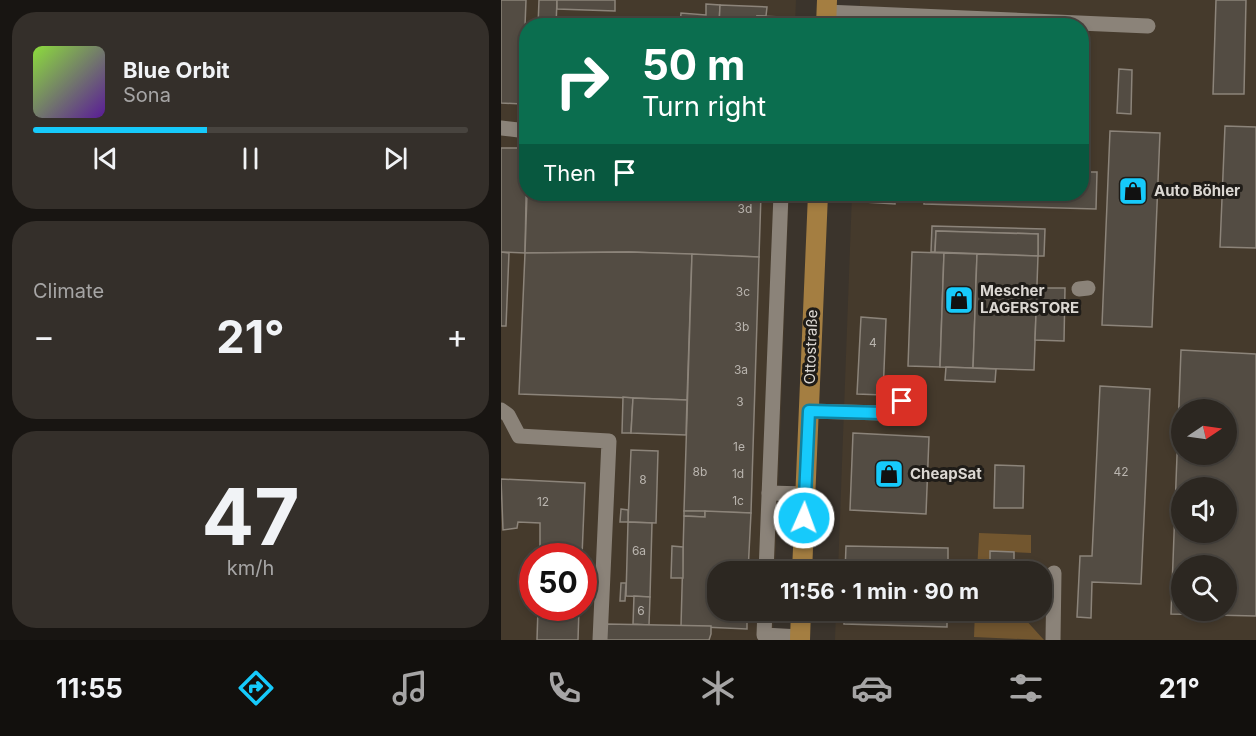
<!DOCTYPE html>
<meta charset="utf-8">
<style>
:root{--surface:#2c2721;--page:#342f2a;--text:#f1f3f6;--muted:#a6a5a5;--line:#48443f;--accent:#16cafb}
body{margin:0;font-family:Inter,sans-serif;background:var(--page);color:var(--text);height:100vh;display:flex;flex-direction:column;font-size:22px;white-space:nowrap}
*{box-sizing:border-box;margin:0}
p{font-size:20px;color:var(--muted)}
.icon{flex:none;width:33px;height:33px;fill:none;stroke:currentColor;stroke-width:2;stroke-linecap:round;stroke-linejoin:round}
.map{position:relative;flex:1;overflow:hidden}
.sheet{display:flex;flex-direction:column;gap:12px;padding:12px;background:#181512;width:501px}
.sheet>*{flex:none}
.guide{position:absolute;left:18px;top:18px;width:570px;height:183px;border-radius:24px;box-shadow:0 3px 9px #0003,0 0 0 2px var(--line);background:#0b6e4f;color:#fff;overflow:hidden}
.needle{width:39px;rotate:77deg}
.tools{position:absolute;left:670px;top:399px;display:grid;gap:12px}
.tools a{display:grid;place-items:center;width:66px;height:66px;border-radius:50%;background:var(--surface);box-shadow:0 3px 9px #0003,0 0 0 2px var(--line);font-size:30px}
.speed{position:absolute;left:18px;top:543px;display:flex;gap:12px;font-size:30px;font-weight:700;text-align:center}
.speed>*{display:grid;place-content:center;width:78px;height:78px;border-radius:50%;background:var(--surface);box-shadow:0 3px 9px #0003,0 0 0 2px var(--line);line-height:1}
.speed .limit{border:9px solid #d22;background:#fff;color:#111}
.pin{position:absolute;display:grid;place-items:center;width:51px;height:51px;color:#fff;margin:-26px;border-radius:12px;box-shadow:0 3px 9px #0006}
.me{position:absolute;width:66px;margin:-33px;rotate:2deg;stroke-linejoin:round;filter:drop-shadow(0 0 4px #0008)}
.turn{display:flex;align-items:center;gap:21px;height:126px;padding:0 24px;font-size:27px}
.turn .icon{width:78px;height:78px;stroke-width:2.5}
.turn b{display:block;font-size:42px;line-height:51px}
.then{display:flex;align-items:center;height:57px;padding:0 24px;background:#0003;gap:12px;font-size:22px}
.big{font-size:45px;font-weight:700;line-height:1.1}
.sheet .card{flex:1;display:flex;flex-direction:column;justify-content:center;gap:9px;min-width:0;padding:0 21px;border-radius:24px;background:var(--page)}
.sheet .dial{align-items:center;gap:0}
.dial b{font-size:78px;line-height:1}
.song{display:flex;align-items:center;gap:18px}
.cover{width:72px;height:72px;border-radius:9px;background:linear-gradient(135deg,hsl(90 70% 55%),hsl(270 70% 35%))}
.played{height:6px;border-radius:3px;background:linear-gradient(90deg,var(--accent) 40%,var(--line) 40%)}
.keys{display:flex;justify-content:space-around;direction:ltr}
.heat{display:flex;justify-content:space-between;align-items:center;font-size:33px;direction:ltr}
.trip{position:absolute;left:206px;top:561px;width:345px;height:60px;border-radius:24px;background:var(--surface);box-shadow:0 3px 9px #0003,0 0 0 2px var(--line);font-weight:700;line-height:60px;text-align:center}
.tab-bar{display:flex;height:96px;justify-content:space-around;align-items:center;background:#12100d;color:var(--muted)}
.tab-bar .icon{width:42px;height:42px}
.tab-bar .current{color:var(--accent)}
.tab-bar b{font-size:27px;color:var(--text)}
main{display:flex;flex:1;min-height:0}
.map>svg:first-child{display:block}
.built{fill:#453a2c;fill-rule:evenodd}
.green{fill:#72562f}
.building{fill:#534c43;stroke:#8c847a;stroke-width:1.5;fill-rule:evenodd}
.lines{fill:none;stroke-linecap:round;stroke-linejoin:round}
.minor{stroke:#8b8379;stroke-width:15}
.major{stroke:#a47e41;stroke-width:20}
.route-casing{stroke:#0e83a3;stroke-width:15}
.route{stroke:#16cafb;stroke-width:10}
.labels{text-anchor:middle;stroke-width:6;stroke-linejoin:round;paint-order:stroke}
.number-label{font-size:12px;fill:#b9b4ae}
.poi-label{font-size:15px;font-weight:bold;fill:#dbd7d2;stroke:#1f1c18;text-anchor:start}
.street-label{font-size:15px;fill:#dbd7d2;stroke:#1f1c18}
</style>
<main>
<section class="sheet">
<div class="card">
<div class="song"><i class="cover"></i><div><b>Blue Orbit</b><p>Sona</p></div></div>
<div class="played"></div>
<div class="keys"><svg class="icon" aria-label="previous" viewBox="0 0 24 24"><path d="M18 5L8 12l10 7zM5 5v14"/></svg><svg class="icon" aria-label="pause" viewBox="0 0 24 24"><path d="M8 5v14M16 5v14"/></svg><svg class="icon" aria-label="next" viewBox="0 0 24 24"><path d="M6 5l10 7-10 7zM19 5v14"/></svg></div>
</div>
<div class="card"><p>Climate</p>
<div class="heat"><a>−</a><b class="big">21°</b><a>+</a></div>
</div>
<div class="card dial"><b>47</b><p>km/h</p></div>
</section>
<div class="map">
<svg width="755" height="640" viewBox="0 0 755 640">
<rect width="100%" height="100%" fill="#3b342c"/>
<g class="built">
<path d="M0 0H295L294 25 26 26V194H288L274 571 216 572V610L273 611 272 640H0ZM32 556H82V608H32Z"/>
<path d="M359 0H755V640H334L335 611 540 610V572L337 571 351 194H580V26L358 25ZM681 410H726V454H681ZM681 488H726V532H681ZM681 566H726V610H681Z"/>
</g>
<g class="green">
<polygon points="478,533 530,535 530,553 490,551 489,564 484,564 484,571 476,572"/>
<polygon points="487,610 489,613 508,614 508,618 523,618 543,640 473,637 474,611"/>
</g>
<g class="building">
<polygon points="0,0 25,0 21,104 0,103"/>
<polygon points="38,0 56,0 55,26 37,26"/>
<polygon points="56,0 114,0 114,11 56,9"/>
<polygon points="715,0 745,0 743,94 712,94"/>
<polygon points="205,4 219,5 218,26 179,26 180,13 205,15"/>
<polygon points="219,5 266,7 265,16 256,16 255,26 218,26"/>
<polygon points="256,16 282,17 282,26 255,26"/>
<polygon points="618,69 631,70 630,114 616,113"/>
<polygon points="724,126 755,127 755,248 719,247"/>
<polygon points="609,131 659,133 651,327 601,325"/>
<polygon points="0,148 26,148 24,253 0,252"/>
<polygon points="580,172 596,172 595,209 423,204 423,194 580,194"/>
<polygon points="26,194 260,194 258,257 128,252 24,253"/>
<polygon points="365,194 394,194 394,204 364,202"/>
<polygon points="431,226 544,229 543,256 537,256 537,234 435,231 434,252 430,252"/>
<polygon points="435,231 537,234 537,256 434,252"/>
<polygon points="0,252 8,253 5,326 0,326"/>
<polygon points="128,252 191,254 186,400 18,394 24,253"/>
<polygon points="411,252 443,253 439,367 407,366"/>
<polygon points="443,253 476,254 472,368 439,367"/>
<polygon points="191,254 258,257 250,513 183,511"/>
<polygon points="476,254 537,256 533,370 472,368"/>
<polygon points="536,288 564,288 563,341 534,340"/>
<polygon points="360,317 385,319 382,395 356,394"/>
<path d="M680 350 755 354V616L670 614ZM681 410H726V454H681ZM681 488H726V532H681ZM681 566H726V610H681Z"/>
<polygon points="445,367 495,369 494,382 444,380"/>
<polygon points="599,386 649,389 640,584 591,582 590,618 576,617 579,556 591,556"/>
<polygon points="122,397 132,398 130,433 121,433"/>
<polygon points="132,398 186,400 185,435 130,433"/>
<polygon points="352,433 428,437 425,514 349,510"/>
<polygon points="130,450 157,451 155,523 127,522"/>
<polygon points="494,465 523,466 522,508 493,508"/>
<polygon points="0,479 84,483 81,556 39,556 39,523 17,522 16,528 2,530"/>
<polygon points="120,509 127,510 127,522 119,522"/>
<polygon points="183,511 204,511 204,517 183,516"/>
<polygon points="204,511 250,513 247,572 216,572 216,610 246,610 246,629 180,626 183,516 204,517"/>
<polygon points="127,522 151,523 149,597 125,596"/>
<polygon points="171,546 182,547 182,578 170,578"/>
<polygon points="345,546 447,548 447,572 344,572"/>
<polygon points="489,551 513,552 513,560 522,560 521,572 489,572"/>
<polygon points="30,563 32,563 32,590 28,590 22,574"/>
<polygon points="120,583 125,583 124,601 119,601"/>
<polygon points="133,596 149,597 148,625 132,624"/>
<polygon points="37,608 78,608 77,640 36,640"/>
<polygon points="343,610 446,610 446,627 343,624"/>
<polygon points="487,610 520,610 520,613"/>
<polygon points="105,624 210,626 210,634 208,640 104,640"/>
</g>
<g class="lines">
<g class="minor">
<polyline points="325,12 647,26"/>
<polyline points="0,128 26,131"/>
<polyline points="578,289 587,288"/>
<polyline points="0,410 7,415 18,436 108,441 99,640"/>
<polyline points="308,411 381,413 401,401"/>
<polyline points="268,493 304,494"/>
<polyline points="265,572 280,194"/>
<polyline points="264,610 263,635 299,637"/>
<polyline points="552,640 553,573"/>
</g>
<g class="major">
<polyline points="325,26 326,0"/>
<polyline points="301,572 317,194"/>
<polyline points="299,640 300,610"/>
</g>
</g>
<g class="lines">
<g class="route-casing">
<polyline id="route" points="303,518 308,411 381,413 401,401"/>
</g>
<use href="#route" class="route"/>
</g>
<defs>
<g id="shop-square" transform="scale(1.5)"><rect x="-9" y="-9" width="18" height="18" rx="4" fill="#16cafb" stroke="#1f1c18"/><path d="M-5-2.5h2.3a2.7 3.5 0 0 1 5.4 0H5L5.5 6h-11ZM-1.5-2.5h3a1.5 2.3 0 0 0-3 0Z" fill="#111"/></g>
</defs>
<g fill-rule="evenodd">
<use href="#shop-square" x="632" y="191"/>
<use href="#shop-square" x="458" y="300"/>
<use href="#shop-square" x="388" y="474"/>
</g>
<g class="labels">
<g class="number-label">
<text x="244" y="213">3d</text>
<text x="242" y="296">3c</text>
<text x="241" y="331">3b</text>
<text x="372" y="347">4</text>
<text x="240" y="374">3a</text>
<text x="239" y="406">3</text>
<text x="238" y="451">1e</text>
<text x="199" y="476">8b</text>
<text x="620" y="476">42</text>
<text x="237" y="478">1d</text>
<text x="142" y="484">8</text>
<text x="237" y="505">1c</text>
<text x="42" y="506">12</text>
<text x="138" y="555">6a</text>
<text x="140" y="615">6</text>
</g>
<g class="poi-label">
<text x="653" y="196">Auto Böhler</text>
<text x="479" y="296">Mescher<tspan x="479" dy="17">LAGERSTORE</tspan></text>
<text x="409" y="479">CheapSat</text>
</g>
<g class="street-label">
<text transform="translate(310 347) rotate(-88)" y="5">Ottostraße</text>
</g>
</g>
</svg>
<div class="tools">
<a><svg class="needle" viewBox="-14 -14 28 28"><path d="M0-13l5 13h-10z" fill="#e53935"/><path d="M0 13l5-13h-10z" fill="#a6a5a5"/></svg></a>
<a><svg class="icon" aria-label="sound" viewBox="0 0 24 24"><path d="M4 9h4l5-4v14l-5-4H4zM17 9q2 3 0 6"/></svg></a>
<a><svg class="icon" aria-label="search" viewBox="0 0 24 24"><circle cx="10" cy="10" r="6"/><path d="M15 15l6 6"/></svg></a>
</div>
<div class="speed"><div class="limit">50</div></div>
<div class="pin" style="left:401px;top:401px;background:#d93025"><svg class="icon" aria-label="arrive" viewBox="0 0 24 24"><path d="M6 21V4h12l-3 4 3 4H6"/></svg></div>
<svg class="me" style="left:303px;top:518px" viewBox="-20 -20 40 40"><circle r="17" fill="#16cafb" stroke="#fff" stroke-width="3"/><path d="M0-11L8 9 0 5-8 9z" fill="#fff"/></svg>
<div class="trip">11:56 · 1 min · 90 m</div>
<div class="guide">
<div class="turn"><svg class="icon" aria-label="right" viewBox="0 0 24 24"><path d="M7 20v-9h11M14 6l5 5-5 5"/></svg><div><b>50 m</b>Turn right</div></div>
<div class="then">Then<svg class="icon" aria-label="arrive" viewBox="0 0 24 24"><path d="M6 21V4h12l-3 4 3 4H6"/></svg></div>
</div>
</div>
</main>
<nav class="tab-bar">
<b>11:55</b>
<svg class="icon current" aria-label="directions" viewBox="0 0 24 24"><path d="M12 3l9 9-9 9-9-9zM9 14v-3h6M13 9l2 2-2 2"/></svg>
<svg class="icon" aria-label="music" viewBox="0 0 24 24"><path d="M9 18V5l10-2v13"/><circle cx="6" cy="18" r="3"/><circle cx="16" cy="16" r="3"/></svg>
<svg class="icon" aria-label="phone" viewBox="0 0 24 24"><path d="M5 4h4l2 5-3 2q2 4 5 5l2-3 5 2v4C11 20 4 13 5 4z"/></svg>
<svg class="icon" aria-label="climate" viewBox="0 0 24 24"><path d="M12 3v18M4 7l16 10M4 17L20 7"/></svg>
<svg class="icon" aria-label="car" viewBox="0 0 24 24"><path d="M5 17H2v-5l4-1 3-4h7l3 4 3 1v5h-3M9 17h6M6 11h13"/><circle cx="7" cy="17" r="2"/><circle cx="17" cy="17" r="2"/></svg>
<svg class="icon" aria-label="filters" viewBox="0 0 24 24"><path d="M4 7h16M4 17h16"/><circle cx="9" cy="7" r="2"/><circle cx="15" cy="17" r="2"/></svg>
<b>21°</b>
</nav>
